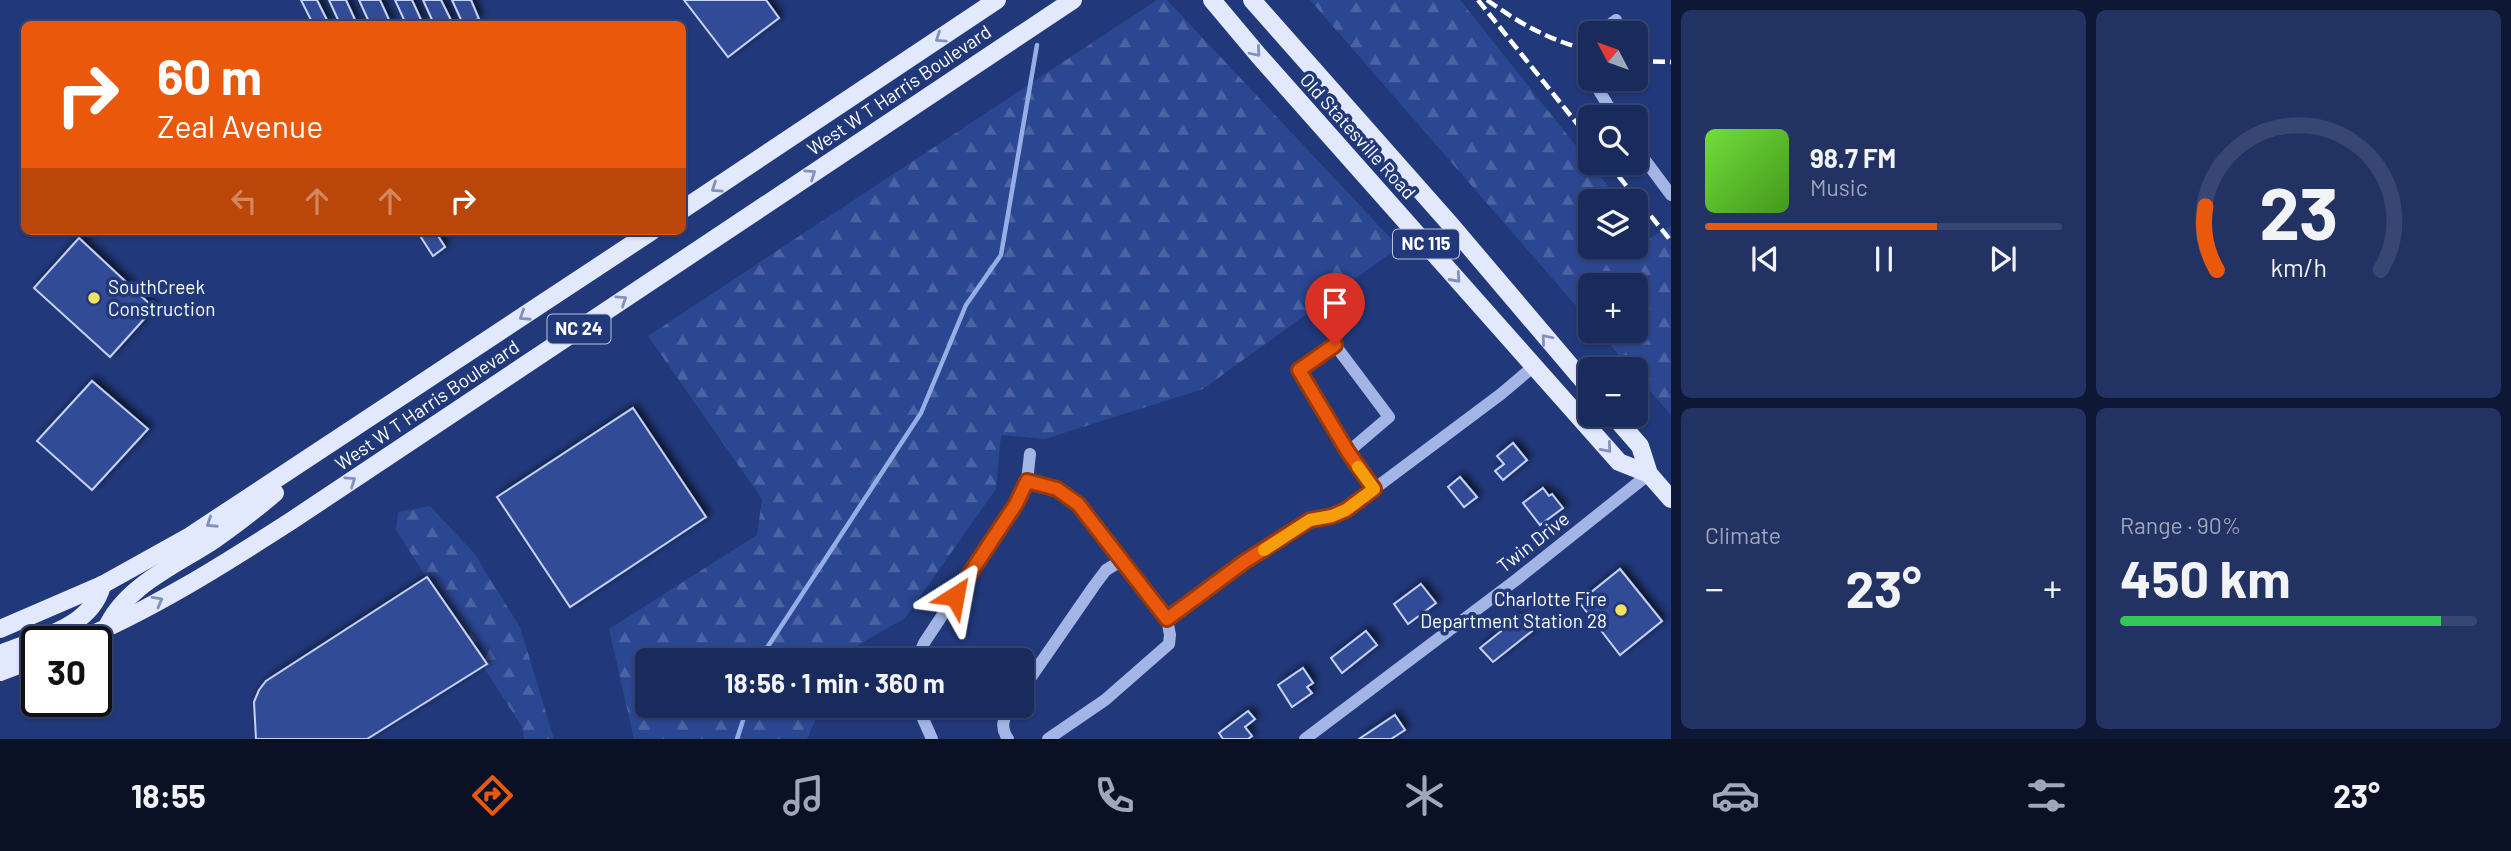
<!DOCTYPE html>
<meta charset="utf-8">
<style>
:root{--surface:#192a5c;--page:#223262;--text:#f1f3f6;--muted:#9fa7bb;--line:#374672;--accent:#ea580c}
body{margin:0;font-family:Barlow,sans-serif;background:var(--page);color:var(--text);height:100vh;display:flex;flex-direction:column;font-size:26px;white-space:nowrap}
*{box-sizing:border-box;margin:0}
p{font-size:23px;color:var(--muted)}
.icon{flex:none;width:38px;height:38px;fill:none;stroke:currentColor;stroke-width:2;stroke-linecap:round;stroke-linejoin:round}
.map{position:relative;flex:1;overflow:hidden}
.details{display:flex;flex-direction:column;gap:10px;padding:10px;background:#0e1733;width:840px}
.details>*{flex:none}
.banner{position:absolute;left:21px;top:21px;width:665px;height:214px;border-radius:10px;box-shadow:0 2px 5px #0004,0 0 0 2px var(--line);background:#ea580c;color:#fff;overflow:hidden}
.needle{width:46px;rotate:311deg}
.controls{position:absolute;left:1578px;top:21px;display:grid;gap:14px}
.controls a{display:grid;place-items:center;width:70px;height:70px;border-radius:10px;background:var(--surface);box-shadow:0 2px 5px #0004,0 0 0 2px var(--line);font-size:35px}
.speed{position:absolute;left:21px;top:626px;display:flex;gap:14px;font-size:35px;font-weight:700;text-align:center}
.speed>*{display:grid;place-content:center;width:91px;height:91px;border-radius:50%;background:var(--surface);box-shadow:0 2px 5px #0004,0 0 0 2px var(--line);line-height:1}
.speed .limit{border:4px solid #111;border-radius:10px;background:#fff;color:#111}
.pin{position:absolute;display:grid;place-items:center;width:60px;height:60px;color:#fff;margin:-72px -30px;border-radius:50% 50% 50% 0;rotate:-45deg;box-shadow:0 0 7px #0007}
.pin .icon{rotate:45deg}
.me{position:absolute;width:77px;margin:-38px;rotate:34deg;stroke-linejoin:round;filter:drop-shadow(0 0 5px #0008)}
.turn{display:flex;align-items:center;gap:24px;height:147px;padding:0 21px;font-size:32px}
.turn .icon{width:91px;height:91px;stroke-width:2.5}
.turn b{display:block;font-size:49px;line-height:60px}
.lanes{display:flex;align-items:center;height:66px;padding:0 21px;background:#0003;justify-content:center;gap:35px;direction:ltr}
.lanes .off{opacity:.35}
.big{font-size:52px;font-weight:700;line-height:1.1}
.details .card{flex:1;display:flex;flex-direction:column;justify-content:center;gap:10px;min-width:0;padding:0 24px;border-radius:10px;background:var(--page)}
.details .dial{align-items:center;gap:0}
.dial svg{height:182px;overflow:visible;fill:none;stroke:var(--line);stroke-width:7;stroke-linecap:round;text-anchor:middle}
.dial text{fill:var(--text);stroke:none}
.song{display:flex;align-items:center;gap:21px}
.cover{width:84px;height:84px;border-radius:10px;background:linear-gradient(135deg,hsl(100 70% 55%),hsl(100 70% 35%))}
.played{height:7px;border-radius:4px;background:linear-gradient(90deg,var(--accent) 65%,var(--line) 65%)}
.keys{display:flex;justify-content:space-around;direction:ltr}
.heat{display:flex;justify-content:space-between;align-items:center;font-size:38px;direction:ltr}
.charge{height:10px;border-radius:5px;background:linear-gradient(90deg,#34c759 90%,var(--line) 0)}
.details .tiles{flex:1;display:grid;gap:10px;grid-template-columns:repeat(2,1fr)}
.trip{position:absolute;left:635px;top:648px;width:399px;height:70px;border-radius:10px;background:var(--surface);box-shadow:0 2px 5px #0004,0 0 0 2px var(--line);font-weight:700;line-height:70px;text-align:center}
.dock{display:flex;height:112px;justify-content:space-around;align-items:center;background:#0a1125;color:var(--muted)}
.dock .icon{width:49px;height:49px}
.dock .active{color:var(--accent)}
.dock b{font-size:32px;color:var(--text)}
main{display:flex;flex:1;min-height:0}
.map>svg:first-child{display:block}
.forest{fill:url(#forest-firs)}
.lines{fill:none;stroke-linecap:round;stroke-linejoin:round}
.stream{stroke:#96ade6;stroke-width:4.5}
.building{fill:#314c97;stroke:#c6d2f4;stroke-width:2;filter:url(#shadow)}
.minor{stroke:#a3b5e5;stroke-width:12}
.major{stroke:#e3e9fd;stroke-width:18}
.rail{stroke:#fff;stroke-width:4.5;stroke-dasharray:12 5;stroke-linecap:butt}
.oneway{stroke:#8290bc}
.route-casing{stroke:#983908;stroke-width:18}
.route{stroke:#ea580c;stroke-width:12}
.slow{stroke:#f59e0b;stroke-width:12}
.poi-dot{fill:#f2e264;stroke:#21387a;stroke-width:2.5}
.labels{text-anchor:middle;stroke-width:7;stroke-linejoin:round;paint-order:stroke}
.shield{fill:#21387a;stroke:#bcc3d7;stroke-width:2}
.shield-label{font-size:18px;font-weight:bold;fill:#fff}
.street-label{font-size:19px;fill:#fff;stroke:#21387a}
.poi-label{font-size:19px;fill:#fff;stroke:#21387a;text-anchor:start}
</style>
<main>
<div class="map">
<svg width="1671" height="739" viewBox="0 0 1671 739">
<defs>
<pattern id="forest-firs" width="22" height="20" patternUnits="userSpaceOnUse" patternTransform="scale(1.75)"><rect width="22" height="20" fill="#2b4792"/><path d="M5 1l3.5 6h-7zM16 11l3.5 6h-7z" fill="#4b63a2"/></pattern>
<filter id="shadow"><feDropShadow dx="4" dy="-4" stdDeviation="3.5" flood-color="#0009"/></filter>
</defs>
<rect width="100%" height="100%" fill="#21387a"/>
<g class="forest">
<polygon points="1157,0 1167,0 1399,247 1203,389 1045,439 1001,435 996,489 905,618 846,652 843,660 648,660 648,705 822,705 807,739 634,739 609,629 757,535 762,499 648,336"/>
<polygon points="1310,0 1460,0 1620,201 1591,201 1591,247 1636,247 1636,221 1650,238 1671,226 1671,415 1636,375 1636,369 1631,369 1598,331 1636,331 1636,285 1591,285 1591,323"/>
<polygon points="430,506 474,553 520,627 554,739 524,739 522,727 396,530 398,512"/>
</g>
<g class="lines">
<g class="stream">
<polyline points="759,660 921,413 966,305 1001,255 1037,45"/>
<polyline points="737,739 748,705"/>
</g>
</g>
<g class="building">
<polygon points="301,0 317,0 329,24 313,24"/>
<polygon points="329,0 346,0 357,24 340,24"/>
<polygon points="359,0 380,0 391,24 370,24"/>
<polygon points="395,0 412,0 423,24 406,24"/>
<polygon points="423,0 441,0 453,24 434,24"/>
<polygon points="452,0 471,0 479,19 463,24"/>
<polygon points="684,0 766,0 779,18 728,57"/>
<polygon points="417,231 435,231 445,247 433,256"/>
<polygon points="79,238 154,308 110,357 34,288"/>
<polygon points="92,381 148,429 92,490 37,441"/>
<polygon points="633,408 706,517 570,607 497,497"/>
<polygon points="1513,443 1527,460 1503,480 1495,471 1504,464 1497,456"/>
<polygon points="1460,477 1477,497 1464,507 1448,487"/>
<polygon points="1543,488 1549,496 1552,494 1563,508 1540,525 1523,503"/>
<polygon points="1620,569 1662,621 1620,655 1579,602"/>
<polygon points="427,577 487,664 367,739 256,739 254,702 259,690 266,681"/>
<polygon points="1421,584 1436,603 1408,624 1394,604"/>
<polygon points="1520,616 1532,631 1493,662 1480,648"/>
<polygon points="1366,631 1377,645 1342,673 1331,658"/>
<polygon points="1303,668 1313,683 1307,687 1312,693 1292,707 1278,685"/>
<polygon points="1248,711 1255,719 1245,727 1252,736 1248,739 1223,739 1219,733"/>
<polygon points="1395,715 1405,730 1391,739 1359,739"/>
</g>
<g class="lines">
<g class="minor">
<polyline points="1598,33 1616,20"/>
<path d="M1591 42C1584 54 1586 63 1591 76"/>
<polyline points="1592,79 1615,117"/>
<polyline points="1636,148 1671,195"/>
<polyline points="1348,452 1389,417 1335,345 1299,370 1348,452 1374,489"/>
<polyline points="1027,481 1057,489 1078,504 1167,619"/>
<polyline points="917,660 924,643 1016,504 1027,481 1030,454"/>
<polyline points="1022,690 1094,586 1106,570 1121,561"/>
<polyline points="917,705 932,739"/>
<path d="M1008 739C999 726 1004 717 1012 705"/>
<polyline points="1048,739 1105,700 1169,644 1170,635 1167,619 1244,562 1310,520 1333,516 1346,510 1501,394 1534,366"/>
<polyline points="1305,739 1516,580 1649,474"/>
</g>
<g class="major">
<polyline points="1212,0 1259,56 1619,462 1649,474"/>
<polyline points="1252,0 1450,224 1591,390"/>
<polyline points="682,210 997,0"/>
<polyline points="1613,415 1640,446 1649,474 1671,499"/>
<polyline points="0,629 102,585 190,536 652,231"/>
<path d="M106 629C125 586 176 565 214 540 235 525 255 510 275 493"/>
<path d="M75 642C151 610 221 566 291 521L1073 0"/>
<path d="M0 654C36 639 92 628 102 585"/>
<polyline points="0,672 37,658"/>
</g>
<g class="rail">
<polyline points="1478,0 1591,141"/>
<path d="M1487 0C1522 25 1549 40 1591 51"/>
<polyline points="1636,61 1671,62"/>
<polyline points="1608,163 1671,241"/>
</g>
</g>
<defs><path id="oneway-chevron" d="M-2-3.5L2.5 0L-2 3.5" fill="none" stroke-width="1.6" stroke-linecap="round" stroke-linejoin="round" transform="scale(1.75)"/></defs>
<g class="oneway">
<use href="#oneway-chevron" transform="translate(940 38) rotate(146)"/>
<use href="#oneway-chevron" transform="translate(1256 52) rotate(50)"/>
<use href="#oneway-chevron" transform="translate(811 174) rotate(-34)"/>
<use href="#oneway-chevron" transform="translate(716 188) rotate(146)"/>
<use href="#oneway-chevron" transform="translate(1456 278) rotate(48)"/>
<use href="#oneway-chevron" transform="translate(622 300) rotate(-34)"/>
<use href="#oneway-chevron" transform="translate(524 316) rotate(147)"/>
<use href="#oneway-chevron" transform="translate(1546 339) rotate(-130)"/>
<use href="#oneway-chevron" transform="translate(1607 448) rotate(49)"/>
<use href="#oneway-chevron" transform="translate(351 481) rotate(-34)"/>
<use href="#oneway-chevron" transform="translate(211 523) rotate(147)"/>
<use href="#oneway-chevron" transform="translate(158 601) rotate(-29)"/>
</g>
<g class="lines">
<g class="route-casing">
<polyline id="route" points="955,596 1016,504 1027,481 1057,489 1078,504 1167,619 1244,562 1310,520 1332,516 1346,510 1374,489 1348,452 1299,370 1335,345"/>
</g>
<use href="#route" class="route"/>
<polyline class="slow" points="1264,550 1310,520 1332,516 1346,510 1374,489 1358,467"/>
</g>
<g class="poi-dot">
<circle cx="94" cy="298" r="7"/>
<circle cx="1621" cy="610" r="7"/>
</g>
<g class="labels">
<g class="shield">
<rect x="1393" y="229.5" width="66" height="29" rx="5"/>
<rect x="547.5" y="314.5" width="63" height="29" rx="5"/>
</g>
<g class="shield-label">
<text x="1426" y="250">NC 115</text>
<text x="579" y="335">NC 24</text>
</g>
<g class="street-label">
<text transform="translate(899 90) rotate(-34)" y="7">West W T Harris Boulevard</text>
<text transform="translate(1358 136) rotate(48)" y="7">Old Statesville Road</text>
<text transform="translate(427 405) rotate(-34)" y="7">West W T Harris Boulevard</text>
<text transform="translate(1533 542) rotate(-38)" y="7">Twin Drive</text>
</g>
<g class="poi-label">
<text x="108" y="294">SouthCreek<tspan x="108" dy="22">Construction</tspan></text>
<text x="1607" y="606" text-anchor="end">Charlotte Fire<tspan x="1607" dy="22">Department Station 28</tspan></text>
</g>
</g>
</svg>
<div class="controls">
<a><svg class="needle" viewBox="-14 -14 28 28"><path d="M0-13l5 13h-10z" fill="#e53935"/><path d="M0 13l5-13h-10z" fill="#9fa7bb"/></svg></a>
<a><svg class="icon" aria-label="search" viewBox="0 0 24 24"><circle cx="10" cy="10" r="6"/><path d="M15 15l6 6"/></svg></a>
<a><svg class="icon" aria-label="layers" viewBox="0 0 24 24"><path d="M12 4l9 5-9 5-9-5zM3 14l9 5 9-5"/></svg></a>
<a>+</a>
<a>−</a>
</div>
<div class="speed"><div class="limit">30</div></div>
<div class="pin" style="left:1335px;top:345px;background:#d93025"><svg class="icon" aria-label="arrive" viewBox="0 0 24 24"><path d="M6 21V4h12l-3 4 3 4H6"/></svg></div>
<svg class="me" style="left:955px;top:596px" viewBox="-20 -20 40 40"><path d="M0-17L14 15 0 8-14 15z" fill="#ea580c" stroke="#fff" stroke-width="4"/></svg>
<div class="trip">18:56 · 1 min · 360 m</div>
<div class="banner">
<div class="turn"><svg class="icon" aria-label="right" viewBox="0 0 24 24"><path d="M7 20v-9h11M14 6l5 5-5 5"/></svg><div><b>60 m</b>Zeal Avenue</div></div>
<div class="lanes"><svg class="icon off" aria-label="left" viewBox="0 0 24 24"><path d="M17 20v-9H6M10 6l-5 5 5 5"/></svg><svg class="icon off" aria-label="ahead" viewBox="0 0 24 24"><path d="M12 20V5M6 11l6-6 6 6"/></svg><svg class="icon off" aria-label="ahead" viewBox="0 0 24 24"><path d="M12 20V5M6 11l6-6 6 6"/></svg><svg class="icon" aria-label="right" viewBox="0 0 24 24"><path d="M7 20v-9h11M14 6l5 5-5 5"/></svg></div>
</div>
</div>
<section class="details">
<div class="tiles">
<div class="card">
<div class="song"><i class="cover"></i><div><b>98.7 FM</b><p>Music</p></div></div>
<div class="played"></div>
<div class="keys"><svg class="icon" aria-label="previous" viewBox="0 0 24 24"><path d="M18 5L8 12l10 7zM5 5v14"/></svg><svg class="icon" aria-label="pause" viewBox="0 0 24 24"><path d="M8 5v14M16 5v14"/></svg><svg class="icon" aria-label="next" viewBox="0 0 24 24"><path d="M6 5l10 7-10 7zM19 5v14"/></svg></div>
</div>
<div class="card dial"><svg viewBox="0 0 100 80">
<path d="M14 69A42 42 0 1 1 86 69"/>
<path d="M14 69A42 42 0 0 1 9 41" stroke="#ea580c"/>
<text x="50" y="56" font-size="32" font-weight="700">23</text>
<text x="50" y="72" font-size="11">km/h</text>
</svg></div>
<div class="card"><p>Climate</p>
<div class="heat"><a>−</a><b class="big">23°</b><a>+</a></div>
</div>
<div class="card"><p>Range · 90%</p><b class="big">450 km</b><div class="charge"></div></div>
</div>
</section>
</main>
<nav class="dock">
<b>18:55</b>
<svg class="icon active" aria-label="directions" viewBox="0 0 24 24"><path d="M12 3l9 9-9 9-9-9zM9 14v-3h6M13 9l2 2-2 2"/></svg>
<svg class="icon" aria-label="music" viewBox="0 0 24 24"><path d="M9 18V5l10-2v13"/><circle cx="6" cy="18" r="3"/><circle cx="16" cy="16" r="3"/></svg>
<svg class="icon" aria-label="phone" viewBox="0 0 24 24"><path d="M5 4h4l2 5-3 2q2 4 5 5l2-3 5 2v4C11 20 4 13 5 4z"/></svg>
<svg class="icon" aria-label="climate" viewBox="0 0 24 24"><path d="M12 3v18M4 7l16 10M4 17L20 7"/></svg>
<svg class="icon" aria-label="car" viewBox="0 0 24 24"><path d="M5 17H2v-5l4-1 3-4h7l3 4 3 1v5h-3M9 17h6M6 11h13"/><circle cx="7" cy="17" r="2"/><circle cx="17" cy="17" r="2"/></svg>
<svg class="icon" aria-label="filters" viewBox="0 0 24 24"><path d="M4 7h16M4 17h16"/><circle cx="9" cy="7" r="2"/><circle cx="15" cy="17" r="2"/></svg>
<b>23°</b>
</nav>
